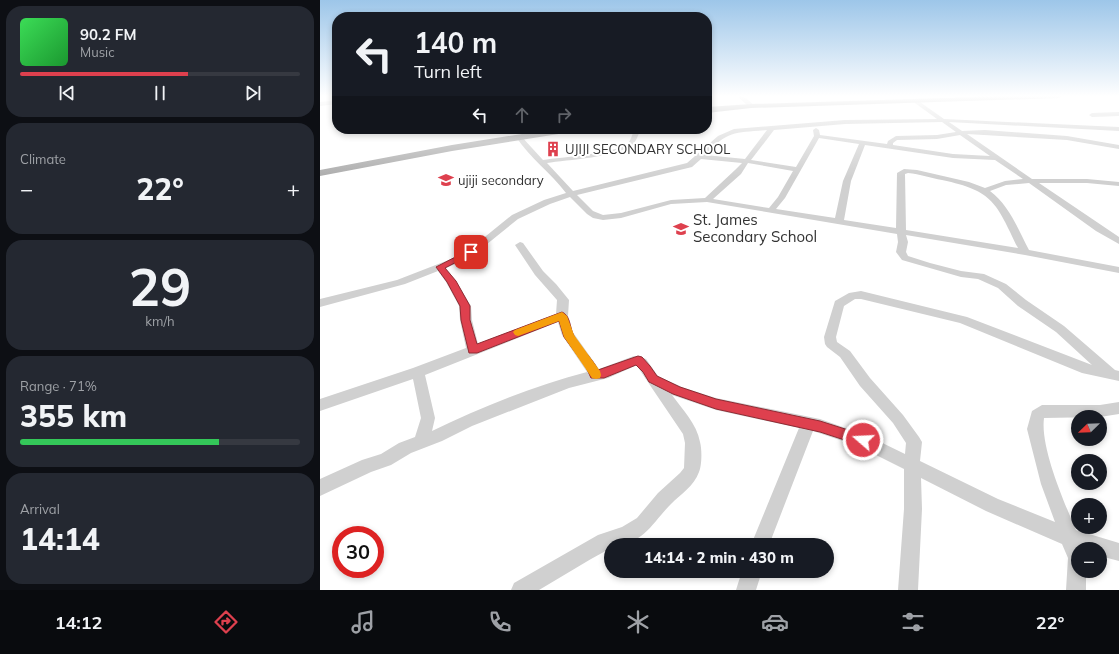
<!DOCTYPE html>
<meta charset="utf-8">
<style>
:root{--surface:#171b24;--page:#242831;--text:#f1f3f6;--muted:#9ea1a6;--line:#363941;--accent:#de404e}
body{margin:0;font-family:Mulish,sans-serif;background:var(--page);color:var(--text);height:100vh;display:flex;flex-direction:column;font-size:15px;white-space:nowrap}
*{box-sizing:border-box;margin:0}
p{font-size:13px;color:var(--muted)}
.icon{flex:none;width:22px;height:22px;fill:none;stroke:currentColor;stroke-width:2;stroke-linecap:round;stroke-linejoin:round}
.map{position:relative;flex:1;overflow:hidden}
.details{display:flex;flex-direction:column;gap:6px;padding:6px;background:#0d0f14;width:320px}
.details>*{flex:none}
.top-card{position:absolute;left:12px;top:12px;width:380px;height:122px;border-radius:16px;box-shadow:0 2px 6px #0003;background:#171b24;color:var(--text);overflow:hidden}
.needle{width:26px;rotate:247deg}
.buttons{position:absolute;left:751px;top:410px;display:grid;gap:8px}
.buttons a{display:grid;place-items:center;width:36px;height:36px;border-radius:50%;background:var(--surface);box-shadow:0 2px 6px #0003;font-size:20px}
.speed{position:absolute;left:12px;top:526px;display:flex;gap:8px;font-size:20px;font-weight:700;text-align:center}
.speed>*{display:grid;place-content:center;width:52px;height:52px;border-radius:50%;background:var(--surface);box-shadow:0 2px 6px #0003;line-height:1}
.speed .limit{border:6px solid #d22;background:#fff;color:#111}
.pin{position:absolute;display:grid;place-items:center;width:34px;height:34px;color:#fff;margin:-17px;border-radius:8px;box-shadow:0 2px 6px #0006}
.me{position:absolute;width:44px;margin:-22px;rotate:289deg;stroke-linejoin:round;filter:drop-shadow(0 0 3px #0008)}
.turn{display:flex;align-items:center;gap:14px;height:84px;padding:0 16px;font-size:18px}
.turn .icon{width:52px;height:52px;stroke-width:2.5}
.turn b{display:block;font-size:28px;line-height:34px}
.lanes{display:flex;align-items:center;height:38px;padding:0 16px;background:#0003;justify-content:center;gap:20px;direction:ltr}
.lanes .off{opacity:.35}
.big{font-size:30px;font-weight:800;line-height:1.1}
.details .card{flex:1;display:flex;flex-direction:column;justify-content:center;gap:6px;min-width:0;padding:0 14px;border-radius:16px;background:var(--page)}
.details .dial{align-items:center;gap:0}
.dial b{font-size:52px;line-height:1}
.song{display:flex;align-items:center;gap:12px}
.cover{width:48px;height:48px;border-radius:6px;background:linear-gradient(135deg,hsl(130 70% 55%),hsl(130 70% 35%))}
.played{height:4px;border-radius:2px;background:linear-gradient(90deg,var(--accent) 60%,var(--line) 60%)}
.keys{display:flex;justify-content:space-around;direction:ltr}
.heat{display:flex;justify-content:space-between;align-items:center;font-size:22px;direction:ltr}
.charge{height:6px;border-radius:3px;background:linear-gradient(90deg,#34c759 71%,var(--line) 0)}
.trip{position:absolute;left:284px;top:538px;width:230px;height:40px;border-radius:20px;background:var(--surface);box-shadow:0 2px 6px #0003;font-weight:800;line-height:40px;text-align:center}
.tabs{display:flex;height:64px;justify-content:space-around;align-items:center;background:#090b0e;color:var(--muted)}
.tabs .icon{width:28px;height:28px}
.tabs .on{color:var(--accent)}
.tabs b{font-size:18px;color:var(--text)}
main{display:flex;flex:1;min-height:0}
.map>svg:first-child{display:block}
.lines{fill:none;stroke-linecap:round;stroke-linejoin:round}
.minor{fill:#d0d0d0;fill-rule:evenodd}
.primary{fill:#ababab;fill-rule:evenodd}
.route{fill:#de404e;stroke:#902a33}
.slow{fill:#f59e0b}
.labels{text-anchor:middle;stroke-width:4;stroke-linejoin:round;paint-order:stroke}
.far-poi-label{font-size:13px;fill:#333;stroke:#fff;text-anchor:start}
.poi-label{font-size:15px;fill:#333;stroke:#fff;text-anchor:start}
</style>
<main>
<section class="details">
<div class="card">
<div class="song"><i class="cover"></i><div><b>90.2 FM</b><p>Music</p></div></div>
<div class="played"></div>
<div class="keys"><svg class="icon" aria-label="previous" viewBox="0 0 24 24"><path d="M18 5L8 12l10 7zM5 5v14"/></svg><svg class="icon" aria-label="pause" viewBox="0 0 24 24"><path d="M8 5v14M16 5v14"/></svg><svg class="icon" aria-label="next" viewBox="0 0 24 24"><path d="M6 5l10 7-10 7zM19 5v14"/></svg></div>
</div>
<div class="card"><p>Climate</p>
<div class="heat"><a>−</a><b class="big">22°</b><a>+</a></div>
</div>
<div class="card dial"><b>29</b><p>km/h</p></div>
<div class="card"><p>Range · 71%</p><b class="big">355 km</b><div class="charge"></div></div>
<div class="card"><p>Arrival</p><b class="big">14:14</b></div>
</section>
<div class="map">
<svg width="799" height="590" viewBox="0 0 799 590">
<rect width="100%" height="100%" fill="#fff"/>
<g class="lines">
<g class="minor">
<path d="M417 96C425 96 429 100 434 106L429 107Z"/>
<polygon points="17,100 17,104 0,106 0,102"/>
<path d="M597 100 624 119 799 127V131L629 122 642 131 665 130 747 136 799 145V149L747 140 647 134 712 179H767L799 182V186L767 183H719L799 237V244L776 231 709 183 686 185 670 191C689 205 698 229 709 250L799 267V273L705 255 586 235 588 242 586 252 588 256 610 263 641 271 664 274 686 284 706 300 744 326 795 370 799 371V381L762 373 640 323 541 299H535L524 306 516 337 517 342 530 351 550 378 583 415 599 437 602 442 600 461 678 499 735 522 721 484 707 429 712 411 722 405H780L799 402V414L780 417 724 418C720 447 744 502 756 530L799 543V561L780 556V549H758V571H766V590H746L748 558 742 544 666 511 601 478 602 509 598 590H578L584 509V469L538 446 493 431 449 545H431L479 428 396 410 352 395C362 409 377 424 380 442 382 449 382 465 379 472 374 486 361 494 351 504 331 524 324 545 291 545V548L271 559 219 590H191L194 583 278 535 302 527 317 518 338 493 360 473 364 468 365 443 363 434 317 366H315L288 378 249 388 152 426 122 441 91 453 71 465 51 472 0 496V479L42 460 61 454 79 443 95 437 101 418 93 379 0 411V399L93 368 146 348 140 320 139 306 126 282 118 271 85 284 0 307V299L77 280 126 261 145 253 192 215 224 200 246 193C231 173 210 158 196 137L197 136H201L223 160C241 157 295 154 308 143 312 139 312 133 315 129H321C318 134 317 141 312 145 298 157 246 160 227 163L253 191 367 163 398 136 414 129 525 120 617 119 595 103 594 102ZM622 122 636 132 617 135 576 136 568 141 567 144 500 135 499 130 496 128 493 130 494 136 476 167 431 160 454 130 525 124ZM447 130 425 159 385 155C408 130 415 133 447 130ZM640 135 670 156 633 154 573 145V143L577 140 617 139ZM499 138 539 144 523 181 515 218 456 209 465 198ZM545 145 633 158 675 160 703 179 685 181 665 188 649 182 597 170 584 169 577 173 576 228 524 220 531 181ZM381 159 422 163 415 170 385 198 351 200 301 213 283 215 273 211 257 195 372 167ZM428 163 473 171 458 197 449 208 393 199 421 174ZM588 173C600 174 611 178 622 180 674 191 676 203 698 248L586 230 585 174ZM250 197 267 214 273 218 283 220 301 218 351 204 387 202 577 234 578 242 576 252 582 260 641 277 658 279 678 288 698 306 736 332 772 365 647 317 541 291 529 293 515 301 504 337 505 344 507 347 520 357 540 386 573 423 586 443 585 454 548 436 500 419 396 398 362 387 338 376 326 359 321 357 314 356 279 369 252 331 248 316 249 300 236 284 223 271 203 243 200 242 195 245 215 275 237 300 236 314 158 344 152 320 151 306 136 281 126 268 151 257 198 219 230 204ZM238 322 242 335 267 372C214 386 161 407 112 431L115 418 105 375Z"/>
<polygon points="799,112 799,116 772,117 769,115 772,113"/>
<polygon points="422,571 442,571 436,590 416,590"/>
</g>
<g class="primary">
<polygon points="688,96 743,96 739,98 431,108 387,113 387,107 431,104"/>
<polygon points="233,129 256,129 251,132 132,151 0,176 0,170 132,145"/>
</g>
</g>
<linearGradient id="sky" x2="0" y2="1"><stop stop-color="#9dc6e9"/><stop offset="0.54" stop-color="#fff"/><stop offset="1" stop-color="#fff" stop-opacity="0"/></linearGradient>
<rect width="799" height="178" fill="url(#sky)"/>
<path class="route" d="M151 249 155 252 154 253 125 268 136 281 150 306V320L157 344 242 312C250 315 250 327 253 334 258 347 272 357 278 370L318 356 322 357 330 366 337 376 360 387 396 399 500 421 547 436 549 440 547 445 543 446 500 432 396 409 353 394 329 382 323 372 316 365 284 378H271L266 367 244 337 239 321 157 353H149L141 320 140 306 127 282 116 267Z"/>
<polygon class="slow" points="242,312 247,316 254,335 280,371 281,375 280,378 276,379 272,378 244,337 239,321 198,336 195,335 193,332 195,330"/>
<defs>
<g id="building-bare" transform="scale(1.2)"><path d="M-4-6H4V6H1V3H-1V6H-4ZM-2.5-4.3h1.7v1.8h-1.7ZM.8-4.3h1.7v1.8H.8ZM-2.5-1h1.7V.8h-1.7ZM.8-1h1.7V.8H.8Z" fill="#de404e" stroke="#fff" stroke-width="2.5" paint-order="stroke"/></g>
<g id="school-bare" transform="scale(1.2)"><path d="M0-5L7-2L0 1L-7-2ZM-4 1L0 2.5L4 1V4Q0 6-4 4Z" fill="#de404e" stroke="#fff" stroke-width="2.5" paint-order="stroke"/></g>
</defs>
<g fill-rule="evenodd">
<use href="#building-bare" x="233" y="149"/>
<use href="#school-bare" x="126" y="180"/>
<use href="#school-bare" x="361" y="229"/>
</g>
<g class="labels">
<g class="far-poi-label">
<text x="245" y="154">UJIJI SECONDARY SCHOOL</text>
<text x="138" y="185">ujiji secondary</text>
</g>
<g class="poi-label">
<text x="373" y="225">St. James<tspan x="373" dy="17">Secondary School</tspan></text>
</g>
</g>
</svg>
<div class="buttons">
<a><svg class="needle" viewBox="-14 -14 28 28"><path d="M0-13l5 13h-10z" fill="#e53935"/><path d="M0 13l5-13h-10z" fill="#9ea1a6"/></svg></a>
<a><svg class="icon" aria-label="search" viewBox="0 0 24 24"><circle cx="10" cy="10" r="6"/><path d="M15 15l6 6"/></svg></a>
<a>+</a>
<a>−</a>
</div>
<div class="speed"><div class="limit">30</div></div>
<div class="pin" style="left:151px;top:252px;background:#d93025"><svg class="icon" aria-label="arrive" viewBox="0 0 24 24"><path d="M6 21V4h12l-3 4 3 4H6"/></svg></div>
<svg class="me" style="left:543px;top:440px" viewBox="-20 -20 40 40"><circle r="17" fill="#de404e" stroke="#fff" stroke-width="3"/><path d="M0-11L8 9 0 5-8 9z" fill="#fff"/></svg>
<div class="trip">14:14 · 2 min · 430 m</div>
<div class="top-card">
<div class="turn"><svg class="icon" aria-label="left" viewBox="0 0 24 24"><path d="M17 20v-9H6M10 6l-5 5 5 5"/></svg><div><b>140 m</b>Turn left</div></div>
<div class="lanes"><svg class="icon" aria-label="left" viewBox="0 0 24 24"><path d="M17 20v-9H6M10 6l-5 5 5 5"/></svg><svg class="icon off" aria-label="ahead" viewBox="0 0 24 24"><path d="M12 20V5M6 11l6-6 6 6"/></svg><svg class="icon off" aria-label="right" viewBox="0 0 24 24"><path d="M7 20v-9h11M14 6l5 5-5 5"/></svg></div>
</div>
</div>
</main>
<nav class="tabs">
<b>14:12</b>
<svg class="icon on" aria-label="directions" viewBox="0 0 24 24"><path d="M12 3l9 9-9 9-9-9zM9 14v-3h6M13 9l2 2-2 2"/></svg>
<svg class="icon" aria-label="music" viewBox="0 0 24 24"><path d="M9 18V5l10-2v13"/><circle cx="6" cy="18" r="3"/><circle cx="16" cy="16" r="3"/></svg>
<svg class="icon" aria-label="phone" viewBox="0 0 24 24"><path d="M5 4h4l2 5-3 2q2 4 5 5l2-3 5 2v4C11 20 4 13 5 4z"/></svg>
<svg class="icon" aria-label="climate" viewBox="0 0 24 24"><path d="M12 3v18M4 7l16 10M4 17L20 7"/></svg>
<svg class="icon" aria-label="car" viewBox="0 0 24 24"><path d="M5 17H2v-5l4-1 3-4h7l3 4 3 1v5h-3M9 17h6M6 11h13"/><circle cx="7" cy="17" r="2"/><circle cx="17" cy="17" r="2"/></svg>
<svg class="icon" aria-label="filters" viewBox="0 0 24 24"><path d="M4 7h16M4 17h16"/><circle cx="9" cy="7" r="2"/><circle cx="15" cy="17" r="2"/></svg>
<b>22°</b>
</nav>
